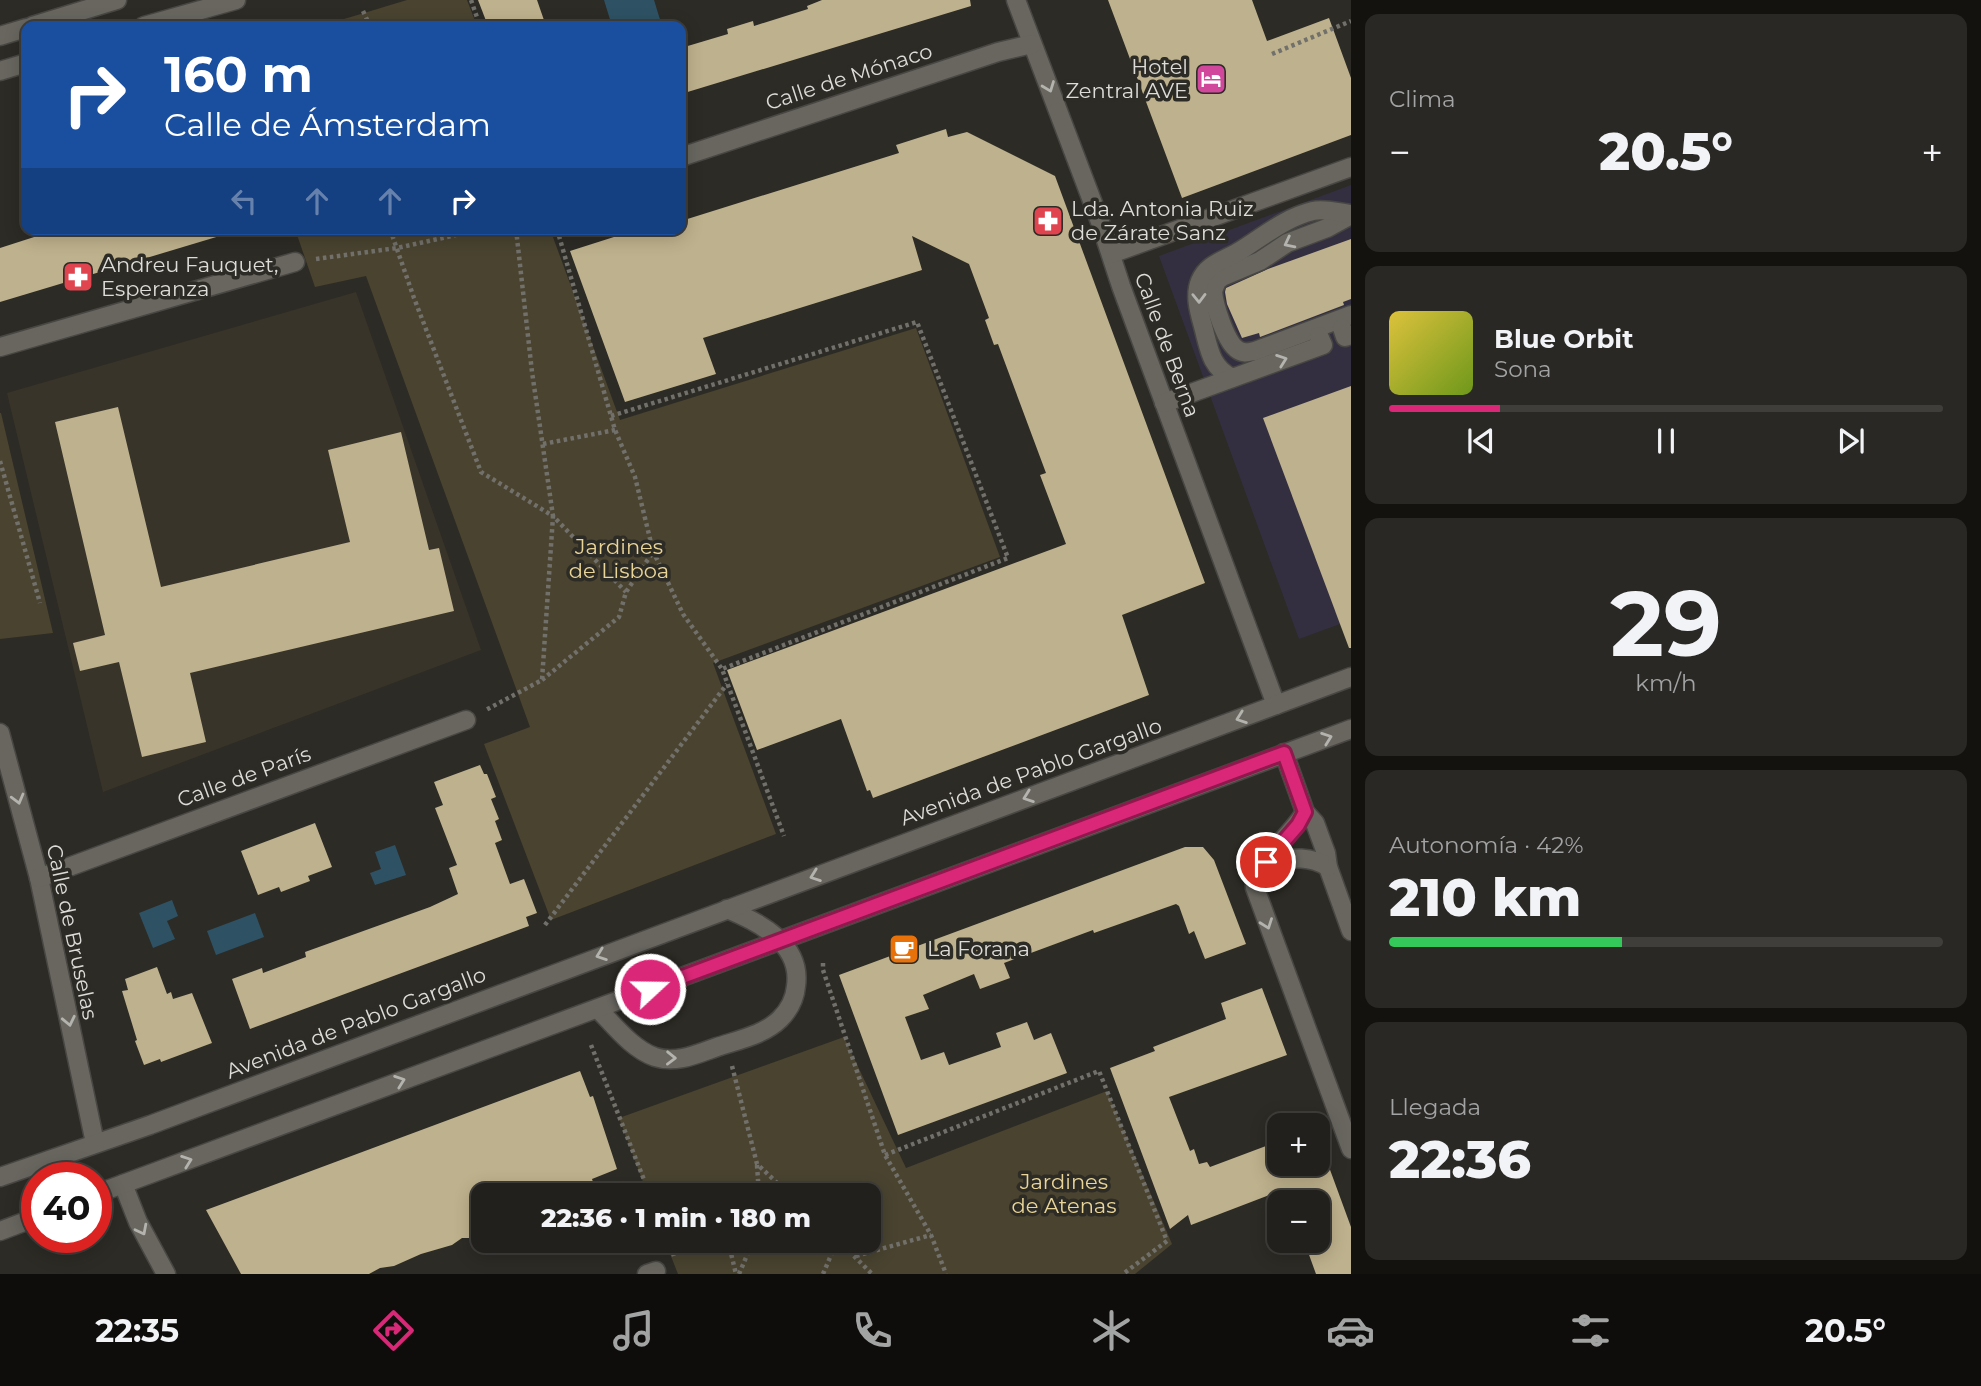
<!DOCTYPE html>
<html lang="es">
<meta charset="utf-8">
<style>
:root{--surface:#22201c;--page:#2a2825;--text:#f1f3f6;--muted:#a2a3a3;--line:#3f3e3b;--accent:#db2777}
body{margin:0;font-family:Montserrat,sans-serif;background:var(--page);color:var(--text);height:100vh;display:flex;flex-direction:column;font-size:26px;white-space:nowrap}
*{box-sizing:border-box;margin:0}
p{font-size:23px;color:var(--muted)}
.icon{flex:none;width:38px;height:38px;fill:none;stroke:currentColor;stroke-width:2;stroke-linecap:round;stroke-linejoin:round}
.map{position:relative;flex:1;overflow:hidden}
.panel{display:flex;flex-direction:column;gap:14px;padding:14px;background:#13120f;width:630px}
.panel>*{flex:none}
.guide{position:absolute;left:21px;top:21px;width:665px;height:214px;border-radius:14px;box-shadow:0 4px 18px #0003,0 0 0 2px var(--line);background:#1a4fa0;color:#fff;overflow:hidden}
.fabs{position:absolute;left:1267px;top:1113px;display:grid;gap:14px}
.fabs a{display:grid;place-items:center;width:63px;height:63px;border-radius:14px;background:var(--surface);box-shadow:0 4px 18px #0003,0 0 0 2px var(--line);font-size:35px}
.speed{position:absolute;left:21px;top:1162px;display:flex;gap:14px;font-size:35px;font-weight:700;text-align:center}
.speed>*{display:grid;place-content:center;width:91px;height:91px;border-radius:50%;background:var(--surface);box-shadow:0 4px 18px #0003,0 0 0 2px var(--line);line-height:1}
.speed .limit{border:10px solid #d22;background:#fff;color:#111}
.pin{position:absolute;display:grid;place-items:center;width:60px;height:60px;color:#fff;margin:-30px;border:4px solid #fff;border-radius:50%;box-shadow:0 2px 7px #0007}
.me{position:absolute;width:77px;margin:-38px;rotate:69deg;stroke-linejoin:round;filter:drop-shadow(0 0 5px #0008)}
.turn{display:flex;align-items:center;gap:24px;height:147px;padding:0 28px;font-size:32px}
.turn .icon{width:91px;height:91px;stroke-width:2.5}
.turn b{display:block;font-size:49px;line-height:60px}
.lanes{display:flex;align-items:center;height:66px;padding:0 28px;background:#0003;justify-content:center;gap:35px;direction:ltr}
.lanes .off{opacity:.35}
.big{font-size:52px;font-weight:800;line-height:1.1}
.panel .widget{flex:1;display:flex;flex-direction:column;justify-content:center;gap:10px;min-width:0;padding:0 24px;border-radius:14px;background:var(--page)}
.panel .dial{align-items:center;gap:0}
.dial b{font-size:91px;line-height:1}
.song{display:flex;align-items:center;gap:21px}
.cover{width:84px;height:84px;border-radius:10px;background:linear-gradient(135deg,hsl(50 70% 55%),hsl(80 70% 35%))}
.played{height:7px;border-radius:4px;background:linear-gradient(90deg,var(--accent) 20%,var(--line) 20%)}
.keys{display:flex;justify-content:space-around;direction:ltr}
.heat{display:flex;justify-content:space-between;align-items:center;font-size:38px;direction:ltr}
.charge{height:10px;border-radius:5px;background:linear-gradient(90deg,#34c759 42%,var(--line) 0)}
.trip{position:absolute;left:471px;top:1183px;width:410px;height:70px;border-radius:14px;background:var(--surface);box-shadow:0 4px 18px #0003,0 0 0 2px var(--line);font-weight:800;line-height:70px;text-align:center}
.tabs{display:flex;height:112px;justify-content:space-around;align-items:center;background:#0e0d0b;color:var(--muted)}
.tabs .icon{width:49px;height:49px}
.tabs .on{color:var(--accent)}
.tabs b{font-size:32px;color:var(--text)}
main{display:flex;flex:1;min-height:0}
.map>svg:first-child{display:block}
.commercial{fill:#342f40}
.built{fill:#383429}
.green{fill:#494330}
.water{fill:#2e5264}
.building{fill:#beb18d}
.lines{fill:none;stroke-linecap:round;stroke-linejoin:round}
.minor-casing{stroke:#494743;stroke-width:21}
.path{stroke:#72706b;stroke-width:4.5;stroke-dasharray:3.5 3.5;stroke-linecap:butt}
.minor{stroke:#68665f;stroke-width:18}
.oneway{stroke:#b4b3ae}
.route-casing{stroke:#8e194d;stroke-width:18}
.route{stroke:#db2777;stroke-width:12}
.labels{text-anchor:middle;stroke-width:7;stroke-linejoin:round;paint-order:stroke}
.poi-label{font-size:21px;fill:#dddcd8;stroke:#2d2b25;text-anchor:start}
.street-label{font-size:21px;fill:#dddcd8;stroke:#2d2b25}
.park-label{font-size:21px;fill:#ead598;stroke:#2d2b25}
</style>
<main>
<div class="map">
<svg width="1351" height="1274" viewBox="0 0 1351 1274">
<rect width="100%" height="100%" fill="#2d2b25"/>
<polygon class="commercial" points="1351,185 1351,620 1299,639 1159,256"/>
<polygon class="built" points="356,292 481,650 103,792 7,393"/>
<g class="green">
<polygon points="407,0 467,0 477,26 321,26"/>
<polygon points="295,229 550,229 620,420 916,328 1000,557 713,663 776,834 551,920 484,744 530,727 366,276 315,287"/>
<polygon points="0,413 1,413 53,633 0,639"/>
<polygon points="844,1037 906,1168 1107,1091 1172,1244 1135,1274 678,1274 665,1241 868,1241 868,1195 648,1195 619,1118"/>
</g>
<g class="water">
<polygon points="604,0 654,0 662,26 612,26"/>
<polygon points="395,845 406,875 375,885 370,873 381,869 375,852"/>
<polygon points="172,900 178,916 167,921 175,939 153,948 139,913"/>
<polygon points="255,913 264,937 216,955 207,931"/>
</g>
<g class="building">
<polygon points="478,0 537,0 546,26 488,26"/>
<polygon points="822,0 970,0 971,6 681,94 681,48 728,34 727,29 753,21 754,26 808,9 807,6"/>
<polygon points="1108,0 1252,0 1267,41 1329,18 1351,78 1351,135 1182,198"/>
<polygon points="946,129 948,137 967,132 1055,176 1205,583 1122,615 1149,695 873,798 870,790 867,791 841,719 757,750 727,670 1066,544 1040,475 1046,473 998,344 994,345 985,320 989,318 969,264 912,236 922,270 703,338 716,374 625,402 570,251 639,229 681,229 681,221 899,153 896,145"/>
<polygon points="59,229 222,229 223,235 0,302 0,248"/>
<polygon points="1351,239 1351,299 1343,302 1344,305 1260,337 1259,333 1242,338 1227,304 1225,292 1226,288 1268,269"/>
<polygon points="1351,386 1351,648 1349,648 1263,418"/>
<polygon points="118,407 161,587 350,542 328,450 401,432 429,550 439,548 454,611 190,673 206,742 142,757 119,662 80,671 73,643 105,635 55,422"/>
<polygon points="480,765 484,774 487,774 496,797 491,799 499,819 495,821 502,840 495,843 510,884 524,879 537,913 526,917 529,926 250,1029 232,979 262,968 263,973 306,957 305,952 430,907 458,894 449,868 457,865 435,808 443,805 434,782"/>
<polygon points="315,823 332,867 308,876 310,881 281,892 279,887 258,895 241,851"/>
<polygon points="1185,847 1203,847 1214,860 1246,944 1205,959 1194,931 1189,934 1179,906 1176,904 1094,933 1093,930 1004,963 1010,978 980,989 974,974 923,995 929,1009 905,1017 921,1060 944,1052 949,1065 1001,1047 996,1033 1027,1022 1034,1040 1051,1033 1067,1073 898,1135 839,975"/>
<polygon points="157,967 167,994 171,992 173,999 192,993 212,1043 161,1062 160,1059 144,1065 135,1041 137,1040 122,991 128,990 125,979"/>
<polygon points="1262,988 1287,1055 1169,1097 1190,1151 1194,1149 1199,1164 1207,1162 1210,1167 1279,1141 1279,1164 1318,1164 1318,1137 1351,1227 1351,1274 1316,1274 1304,1241 1318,1241 1318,1202 1290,1202 1285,1189 1191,1225 1188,1215 1170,1229 1110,1068 1155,1051 1153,1047 1226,1019 1221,1003"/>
<polygon points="580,1071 590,1097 593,1096 617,1169 592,1179 593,1182 558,1195 483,1195 483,1232 471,1238 462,1238 452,1245 421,1254 394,1266 380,1268 369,1274 241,1274 206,1210"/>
</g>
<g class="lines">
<g class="minor-casing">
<g id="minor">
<polyline points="1016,0 1099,219 1121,286 1276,705"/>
<polyline points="32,26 117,0"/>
<polyline points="144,26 236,0"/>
<polyline points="0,36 26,28"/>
<polyline points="0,71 26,63"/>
<polyline points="681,157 998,52 1032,44"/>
<path d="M1351 215 1327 228 1287 243 1260 261 1222 277 1217 281 1213 291C1214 305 1226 343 1238 350 1244 354 1249 352 1255 351L1351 315"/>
<polyline points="1111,254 1351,167"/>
<polyline points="1342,328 1345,337 1351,335"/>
<polyline points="0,347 295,262"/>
<path d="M1232 378C1213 368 1210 354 1205 334 1201 317 1193 298 1200 281 1207 264 1223 261 1238 252 1263 237 1284 218 1313 211 1325 208 1339 213 1351 214"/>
<polyline points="1164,403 1323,345 1319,336"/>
<polyline points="0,733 39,878 95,1143"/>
<polyline points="1284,753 1305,812 1315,823 1326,853 1328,867 1351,931"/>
<path d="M1305 812C1293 834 1252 865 1255 888L1351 1149"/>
<path d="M1266 862C1288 859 1308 854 1328 867"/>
<polyline points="39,878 466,720"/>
<path d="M598 1009C614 1025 632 1049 655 1057 676 1064 697 1054 717 1047 738 1040 764 1035 780 1019 789 1010 795 998 796 986 802 944 759 922 727 909"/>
<polyline points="0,1177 150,1125 1351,677"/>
<polyline points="123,1184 138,1222 166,1274"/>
<polyline points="96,1194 1351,729"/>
<polyline points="0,1231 37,1217"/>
<polyline points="647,1274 656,1271"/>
</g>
</g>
<g class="path">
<polyline points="471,0 480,26"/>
<polyline points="363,11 370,26"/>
<polyline points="1272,54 1351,21"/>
<polyline points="390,229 414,298 481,472 553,516 542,680 484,711"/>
<polyline points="516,229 532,372 553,516 626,592"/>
<polyline points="557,229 615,430 635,477 653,551 683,614 722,669 784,836"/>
<polyline points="316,259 397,248 483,229"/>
<polyline points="611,416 917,322 1008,558 722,669"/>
<polyline points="543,444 615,430"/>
<polyline points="0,461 40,603"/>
<polyline points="542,680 619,617 626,592 653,552"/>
<polyline points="545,925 727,684"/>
<polyline points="823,963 823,970 885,1155 931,1235 946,1274"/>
<polyline points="591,1045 650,1195"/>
<polyline points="732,1066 757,1164 790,1195"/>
<polyline points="885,1155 1099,1071 1167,1241 1123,1274"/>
<polyline points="757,1165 759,1195"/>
<polyline points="668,1241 674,1256"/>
<polyline points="728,1241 736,1274"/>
<polyline points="839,1241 872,1274"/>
<polyline points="672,1249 701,1241"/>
<polyline points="856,1256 931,1235"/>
<polyline points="739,1274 753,1241"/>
<polyline points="823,1274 837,1241"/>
</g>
<use href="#minor" class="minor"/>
</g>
<defs><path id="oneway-chevron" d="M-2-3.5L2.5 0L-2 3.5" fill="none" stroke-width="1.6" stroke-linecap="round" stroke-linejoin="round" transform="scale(1.75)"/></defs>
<g class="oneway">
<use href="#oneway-chevron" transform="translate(1049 87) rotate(69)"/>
<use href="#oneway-chevron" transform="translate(1289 243) rotate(153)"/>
<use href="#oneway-chevron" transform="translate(1199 298) rotate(89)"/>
<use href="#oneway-chevron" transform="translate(1282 360) rotate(-20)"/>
<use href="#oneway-chevron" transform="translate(1241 718) rotate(160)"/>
<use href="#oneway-chevron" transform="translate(1327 738) rotate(-20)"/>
<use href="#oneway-chevron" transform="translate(1028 797) rotate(160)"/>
<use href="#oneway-chevron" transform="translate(18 799) rotate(75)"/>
<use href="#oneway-chevron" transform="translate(815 876) rotate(160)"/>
<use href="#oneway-chevron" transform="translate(1267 924) rotate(70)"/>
<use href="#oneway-chevron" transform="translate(601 955) rotate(160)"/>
<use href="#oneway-chevron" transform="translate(69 1021) rotate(78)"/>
<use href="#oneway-chevron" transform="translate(671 1058) rotate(1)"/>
<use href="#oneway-chevron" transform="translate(400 1081) rotate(-20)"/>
<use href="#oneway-chevron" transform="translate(187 1161) rotate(-20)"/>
<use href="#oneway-chevron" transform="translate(142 1230) rotate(63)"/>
</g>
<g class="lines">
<g class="route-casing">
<polyline id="route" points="650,989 1284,753 1305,812 1298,825 1266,862"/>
</g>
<use href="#route" class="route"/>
</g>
<defs>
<g id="hotel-square" transform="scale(1.575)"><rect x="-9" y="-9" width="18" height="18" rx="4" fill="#d1479c" stroke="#2d2b25"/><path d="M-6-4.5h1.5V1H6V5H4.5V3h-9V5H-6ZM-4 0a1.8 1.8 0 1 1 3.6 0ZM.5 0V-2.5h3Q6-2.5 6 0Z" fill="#fff"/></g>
<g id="pharmacy-square" transform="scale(1.575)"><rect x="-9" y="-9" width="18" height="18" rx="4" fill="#e0444e" stroke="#2d2b25"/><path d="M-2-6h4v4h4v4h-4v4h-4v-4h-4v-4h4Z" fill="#fff"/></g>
<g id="cafe-square" transform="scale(1.575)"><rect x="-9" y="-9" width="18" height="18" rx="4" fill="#e8710a" stroke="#2d2b25"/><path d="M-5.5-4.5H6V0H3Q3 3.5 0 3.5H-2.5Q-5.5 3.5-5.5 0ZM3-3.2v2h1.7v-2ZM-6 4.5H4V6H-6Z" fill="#fff"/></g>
</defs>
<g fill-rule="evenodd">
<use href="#hotel-square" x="1211" y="79"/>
<use href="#pharmacy-square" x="1048" y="221"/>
<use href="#pharmacy-square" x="78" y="277"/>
<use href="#cafe-square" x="904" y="949"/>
</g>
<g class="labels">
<g class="poi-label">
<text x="1188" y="74" text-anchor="end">Hotel<tspan x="1188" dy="24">Zentral AVE</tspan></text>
<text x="1071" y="216">Lda. Antonia Ruiz<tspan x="1071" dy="24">de Zárate Sanz</tspan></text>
<text x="101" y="272">Andreu Fauquet,<tspan x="101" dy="24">Esperanza</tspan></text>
<text x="927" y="956">La Forana</text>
</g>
<g class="street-label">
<text transform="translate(849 77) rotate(-18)" y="7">Calle de Mónaco</text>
<text transform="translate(1167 345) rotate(70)" y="7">Calle de Berna</text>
<text transform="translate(1031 772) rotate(-20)" y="7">Avenida de Pablo Gargallo</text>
<text transform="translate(244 777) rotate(-20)" y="7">Calle de París</text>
<text transform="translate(72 932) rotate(78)" y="7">Calle de Bruselas</text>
<text transform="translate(356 1023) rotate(-21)" y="7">Avenida de Pablo Gargallo</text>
</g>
<g class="park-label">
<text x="619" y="554">Jardines<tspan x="619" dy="24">de Lisboa</tspan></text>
<text x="1064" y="1189">Jardines<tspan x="1064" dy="24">de Atenas</tspan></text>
</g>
</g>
</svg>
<div class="fabs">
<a>+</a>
<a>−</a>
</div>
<div class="speed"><div class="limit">40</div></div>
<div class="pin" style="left:1266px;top:862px;background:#d93025"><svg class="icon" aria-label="arrive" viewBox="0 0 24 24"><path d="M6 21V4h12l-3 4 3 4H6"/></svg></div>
<svg class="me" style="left:650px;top:989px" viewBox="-20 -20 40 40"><circle r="17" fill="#db2777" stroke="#fff" stroke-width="3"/><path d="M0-11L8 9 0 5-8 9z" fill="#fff"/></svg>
<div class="trip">22:36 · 1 min · 180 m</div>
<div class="guide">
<div class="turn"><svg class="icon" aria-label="right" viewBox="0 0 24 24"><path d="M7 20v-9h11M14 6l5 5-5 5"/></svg><div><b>160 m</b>Calle de Ámsterdam</div></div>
<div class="lanes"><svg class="icon off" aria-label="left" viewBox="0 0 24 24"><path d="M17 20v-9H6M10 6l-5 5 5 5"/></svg><svg class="icon off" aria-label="ahead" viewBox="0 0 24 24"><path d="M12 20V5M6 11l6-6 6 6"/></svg><svg class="icon off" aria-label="ahead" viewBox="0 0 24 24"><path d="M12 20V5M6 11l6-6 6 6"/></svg><svg class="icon" aria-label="right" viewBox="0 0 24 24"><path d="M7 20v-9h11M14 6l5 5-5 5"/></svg></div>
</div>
</div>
<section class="panel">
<div class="widget"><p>Clima</p>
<div class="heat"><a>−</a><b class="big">20.5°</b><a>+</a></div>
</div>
<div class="widget">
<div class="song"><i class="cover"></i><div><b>Blue Orbit</b><p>Sona</p></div></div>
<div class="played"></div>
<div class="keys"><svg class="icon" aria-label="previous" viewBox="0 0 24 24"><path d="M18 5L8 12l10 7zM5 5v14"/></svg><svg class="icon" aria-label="pause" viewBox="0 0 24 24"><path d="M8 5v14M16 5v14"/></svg><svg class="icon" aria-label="next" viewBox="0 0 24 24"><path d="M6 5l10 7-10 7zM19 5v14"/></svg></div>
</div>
<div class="widget dial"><b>29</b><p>km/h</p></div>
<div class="widget"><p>Autonomía · 42%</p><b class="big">210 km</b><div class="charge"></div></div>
<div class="widget"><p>Llegada</p><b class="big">22:36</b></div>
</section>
</main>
<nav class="tabs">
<b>22:35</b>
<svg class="icon on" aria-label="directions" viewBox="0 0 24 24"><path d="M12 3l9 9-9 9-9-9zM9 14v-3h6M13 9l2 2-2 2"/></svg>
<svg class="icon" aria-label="music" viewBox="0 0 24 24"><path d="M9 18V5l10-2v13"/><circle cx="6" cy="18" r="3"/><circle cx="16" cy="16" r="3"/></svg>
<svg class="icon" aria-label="phone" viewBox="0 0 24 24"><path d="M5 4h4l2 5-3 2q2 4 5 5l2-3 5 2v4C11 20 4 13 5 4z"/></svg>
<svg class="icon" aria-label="climate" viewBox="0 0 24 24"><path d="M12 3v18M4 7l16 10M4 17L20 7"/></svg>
<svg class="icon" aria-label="car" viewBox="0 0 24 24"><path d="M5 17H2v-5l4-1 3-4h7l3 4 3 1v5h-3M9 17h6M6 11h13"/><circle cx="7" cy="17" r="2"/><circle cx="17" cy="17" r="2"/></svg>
<svg class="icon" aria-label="filters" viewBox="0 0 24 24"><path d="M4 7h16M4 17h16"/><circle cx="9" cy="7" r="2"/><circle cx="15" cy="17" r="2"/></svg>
<b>20.5°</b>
</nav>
